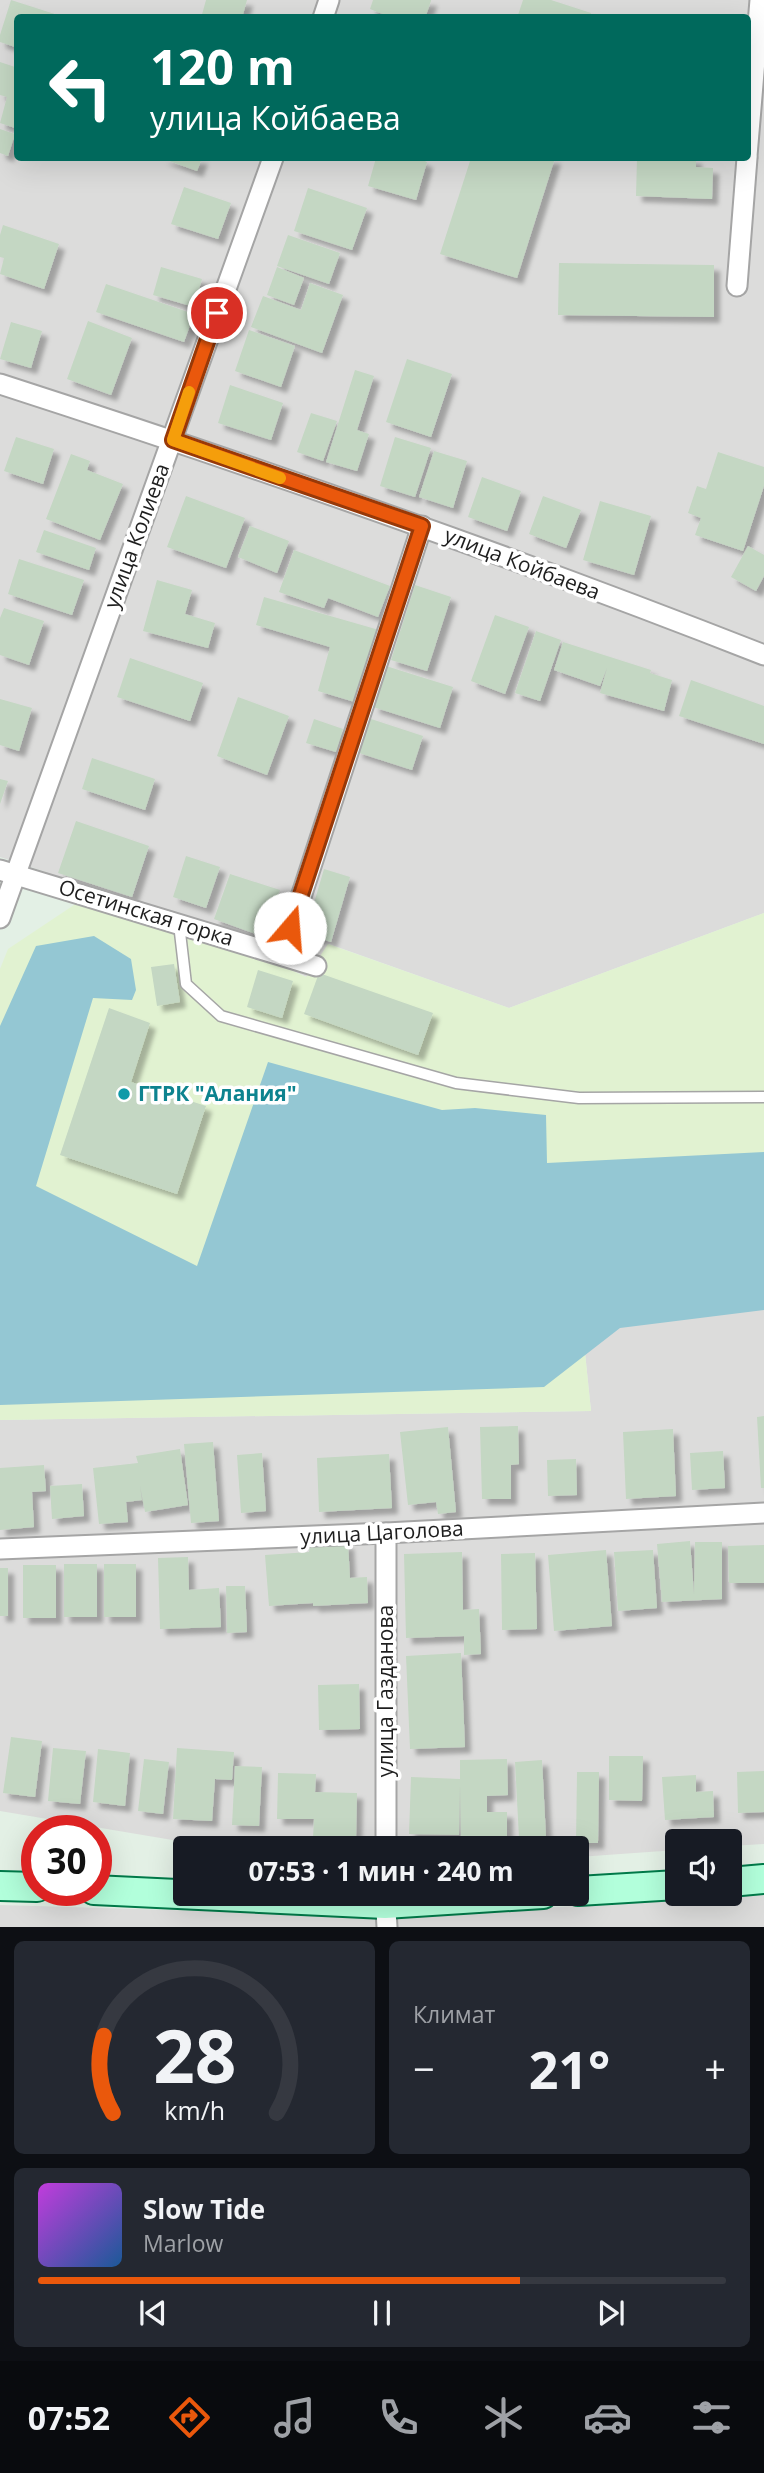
<!DOCTYPE html>
<html lang="ru">
<meta charset="utf-8">
<style>
:root{--surface:#171b24;--page:#242831;--text:#f1f3f6;--muted:#9ea1a6;--line:#363941;--accent:#ea580c}
body{margin:0;font-family:"Open Sans",sans-serif;background:var(--page);color:var(--text);height:100vh;display:flex;flex-direction:column;font-size:26px;white-space:nowrap}
*{box-sizing:border-box;margin:0}
p{font-size:23px;color:var(--muted)}
.icon{flex:none;width:38px;height:38px;fill:none;stroke:currentColor;stroke-width:2;stroke-linecap:round;stroke-linejoin:round}
.map{position:relative;height:1927px;overflow:hidden}
.details{display:flex;flex-direction:column;gap:14px;padding:14px;background:#0d0f14;flex:1}
.details>*{flex:none}
.banner{position:absolute;left:14px;top:14px;width:737px;height:147px;border-radius:7px;box-shadow:0 7px 28px #0002;background:#00695c;color:#fff;overflow:hidden}
.tools{position:absolute;left:665px;top:1829px;display:grid;gap:14px}
.tools a{display:grid;place-items:center;width:77px;height:77px;border-radius:7px;background:var(--surface);box-shadow:0 7px 28px #0002;font-size:35px}
.speed{position:absolute;left:21px;top:1815px;display:flex;gap:14px;font-size:35px;font-weight:700;text-align:center}
.speed>*{display:grid;place-content:center;width:91px;height:91px;border-radius:50%;background:var(--surface);box-shadow:0 7px 28px #0002;line-height:1}
.speed .limit{border:10px solid #d22;background:#fff;color:#111}
.pin{position:absolute;display:grid;place-items:center;width:60px;height:60px;color:#fff;margin:-30px;border:4px solid #fff;border-radius:50%;box-shadow:0 2px 7px #0007}
.me{position:absolute;width:77px;margin:-38px;rotate:18deg;stroke-linejoin:round;filter:drop-shadow(0 0 5px #0008)}
.turn{display:flex;align-items:center;gap:24px;height:147px;padding:0 21px;font-size:32px}
.turn .icon{width:91px;height:91px;stroke-width:2.5}
.turn b{display:block;font-size:49px;line-height:60px}
.big{font-size:52px;font-weight:700;line-height:1.1}
.details .card{flex:1;display:flex;flex-direction:column;justify-content:center;gap:10px;min-width:0;padding:0 24px;border-radius:10px;background:var(--page)}
.details .dial{align-items:center;gap:0}
.dial svg{height:182px;overflow:visible;fill:none;stroke:var(--line);stroke-width:7;stroke-linecap:round;text-anchor:middle}
.dial text{fill:var(--text);stroke:none}
.song{display:flex;align-items:center;gap:21px}
.cover{width:84px;height:84px;border-radius:10px;background:linear-gradient(135deg,hsl(290 70% 55%),hsl(210 70% 35%))}
.played{height:7px;border-radius:4px;background:linear-gradient(90deg,var(--accent) 70%,var(--line) 70%)}
.keys{display:flex;justify-content:space-around;direction:ltr}
.heat{display:flex;justify-content:space-between;align-items:center;font-size:38px;direction:ltr}
.details .tiles{flex:1;display:grid;gap:14px;grid-template-columns:1fr 1fr}
.card:last-child{grid-column:span 2}
.trip{position:absolute;left:173px;top:1836px;width:416px;height:70px;border-radius:7px;background:var(--surface);box-shadow:0 7px 28px #0002;font-weight:700;line-height:70px;text-align:center}
.dock{display:flex;height:112px;justify-content:space-around;align-items:center;background:#090b0e;color:var(--muted)}
.dock .icon{width:49px;height:49px}
.dock .active{color:var(--accent)}
.dock b{font-size:32px;color:var(--text)}
.map>svg:first-child{display:block}
.residential{fill:#dcdcdb;fill-rule:evenodd}
.commercial{fill:#e1f2d1}
.forest{fill:#94c7d3}
.building{fill:#c4d7c3;filter:url(#shadow)}
.lines{fill:none;stroke-linecap:round;stroke-linejoin:round}
.service-casing{stroke:#a5a5a5;stroke-width:13}
.minor-casing{stroke:#a5a5a5;stroke-width:23}
.secondary-casing{stroke:#007a49;stroke-width:32}
.service{stroke:#fff;stroke-width:10}
.minor{stroke:#fff;stroke-width:19}
.secondary{stroke:#b2ffdb;stroke-width:28}
.route-casing{stroke:#983908;stroke-width:18}
.route{stroke:#ea580c;stroke-width:12}
.slow{stroke:#f59e0b;stroke-width:12}
.culture-dot{fill:#0f9aa8;stroke:#fff;stroke-width:2.5}
.labels{text-anchor:middle;stroke-width:7;stroke-linejoin:round;paint-order:stroke}
.street-label{font-size:21px;fill:#1e1e1e;stroke:#fff}
.culture-label{font-size:21px;font-weight:bold;fill:#0d838f;stroke:#fff;text-anchor:start}
</style>
<div class="map">
<svg width="764" height="1927" viewBox="0 0 764 1927">
<defs>
<filter id="shadow"><feDropShadow dx="6" dy="6" stdDeviation="2" flood-color="#0004"/></filter>
</defs>
<rect width="100%" height="100%" fill="#e3f0e5"/>
<g class="residential">
<path d="M0 0H764V913L509 1008 329 944 307 977 261 956 83 899 46 872 0 857ZM18 18H747V158H18Z"/>
<polygon points="764,1271 764,1844 730,1846 730,1841 677,1841 677,1850 578,1857 578,1848 220,1848 0,1811 0,1420 591,1411 580,1304"/>
<polygon points="764,1894 764,1927 0,1927 0,1905 403,1917"/>
</g>
<polygon class="commercial" points="83,899 261,956 306,977 328,944 509,1008 764,913 764,1271 580,1304 591,1411 0,1420 0,969 8,949"/>
<polygon class="forest" points="94,936 131,959 136,990 132,1000 93,998 36,1186 197,1266 268,1062 442,1110 475,1108 546,1115 547,1163 764,1152 764,1310 620,1328 544,1387 0,1405 0,1026 36,946"/>
<g class="building">
<polygon points="11,0 64,17 64,18 18,18 18,48 0,42 0,35"/>
<polygon points="206,0 247,0 242,18 201,18"/>
<polygon points="373,0 431,0 431,1 425,18 393,18 370,9"/>
<polygon points="523,0 551,0 591,13 590,18 517,18"/>
<polygon points="0,62 18,68 18,129 0,123 7,97 0,95"/>
<polygon points="0,129 15,134 8,156 0,153"/>
<polygon points="161,158 202,158 197,171"/>
<polygon points="376,158 417,158 427,162 416,200 368,186"/>
<polygon points="471,158 555,158 517,278 440,254"/>
<polygon points="637,158 696,158 696,167 713,168 712,199 636,196"/>
<polygon points="184,187 231,203 218,239 171,224"/>
<polygon points="308,188 367,208 352,250 294,231"/>
<polygon points="3,225 59,244 44,289 0,274 4,258 0,257 0,235"/>
<polygon points="288,235 340,253 329,284 277,266"/>
<polygon points="559,263 714,265 714,317 558,315"/>
<polygon points="161,267 202,279 194,307 153,295"/>
<polygon points="277,267 304,278 294,305 267,295"/>
<polygon points="310,283 343,295 322,353 251,327 263,296 301,310"/>
<polygon points="106,284 194,314 184,342 96,312"/>
<polygon points="88,321 132,338 111,395 67,379"/>
<polygon points="11,322 42,331 31,368 0,359"/>
<polygon points="249,330 295,346 281,387 235,371"/>
<polygon points="407,359 452,374 431,437 386,422"/>
<polygon points="355,370 374,376 357,430 369,434 357,471 326,462"/>
<polygon points="230,385 283,403 271,440 218,423"/>
<polygon points="311,413 337,421 323,461 297,452"/>
<polygon points="16,437 54,449 43,484 4,471"/>
<polygon points="395,437 431,448 415,497 380,486"/>
<polygon points="434,451 467,461 453,508 419,497"/>
<polygon points="718,452 764,467 764,486 743,551 695,535 701,518 688,513 697,486 706,489"/>
<polygon points="71,454 90,461 87,470 123,484 100,540 46,519"/>
<polygon points="482,477 521,491 507,531 468,517"/>
<polygon points="186,496 245,518 226,568 167,547"/>
<polygon points="543,496 581,510 566,548 529,534"/>
<polygon points="600,501 651,516 634,575 583,560"/>
<polygon points="250,526 289,541 277,573 238,557"/>
<polygon points="44,530 96,548 89,570 36,552"/>
<polygon points="748,546 764,555 764,576 756,591 731,577"/>
<polygon points="294,550 390,586 378,617 328,598 324,608 279,592"/>
<polygon points="19,559 84,580 72,615 8,594"/>
<polygon points="157,580 192,590 185,614 215,623 208,648 143,631"/>
<polygon points="415,585 451,597 427,671 391,660"/>
<polygon points="264,597 379,630 358,703 318,691 330,647 256,625"/>
<polygon points="4,608 44,621 29,665 0,655 0,618"/>
<polygon points="495,615 529,627 505,694 471,681"/>
<polygon points="536,631 561,640 540,701 515,693"/>
<polygon points="563,642 651,670 650,673 672,680 664,711 600,693 607,668 600,686 554,670"/>
<polygon points="130,658 203,683 190,721 117,697"/>
<polygon points="386,666 453,687 440,728 373,707"/>
<polygon points="691,680 764,706 764,744 679,716"/>
<polygon points="238,697 289,716 267,775 217,756"/>
<polygon points="0,699 32,708 19,751 0,745"/>
<polygon points="368,718 423,736 412,770 356,752"/>
<polygon points="314,719 343,729 336,752 306,743"/>
<polygon points="92,758 155,779 145,810 82,789"/>
<polygon points="0,779 8,781 0,804"/>
<polygon points="76,821 149,846 132,897 58,873"/>
<polygon points="186,856 220,867 206,908 173,897"/>
<polygon points="324,869 350,877 331,942 305,934"/>
<polygon points="230,874 280,890 264,937 214,919"/>
<polygon points="174,964 180,1002 157,1006 151,967"/>
<polygon points="258,970 293,981 282,1018 247,1007"/>
<polygon points="319,973 433,1013 418,1055 304,1014"/>
<polygon points="109,1008 150,1023 131,1082 206,1106 177,1194 60,1155"/>
<polygon points="764,1416 764,1488 761,1488 757,1417"/>
<polygon points="518,1426 519,1464 511,1465 511,1499 482,1499 480,1427"/>
<polygon points="448,1427 456,1512 438,1514 436,1502 408,1505 400,1432"/>
<polygon points="673,1429 676,1496 626,1499 623,1432"/>
<polygon points="213,1442 219,1521 191,1523 184,1444"/>
<polygon points="180,1449 188,1505 145,1512 140,1486 142,1500 126,1502 128,1522 99,1524 93,1468 138,1463 136,1456"/>
<polygon points="723,1451 725,1488 692,1490 690,1453"/>
<polygon points="262,1453 266,1511 241,1513 237,1455"/>
<polygon points="389,1454 392,1508 319,1512 317,1458"/>
<polygon points="576,1459 577,1495 548,1496 547,1460"/>
<polygon points="44,1465 46,1491 32,1492 34,1527 0,1530 0,1468"/>
<polygon points="82,1484 84,1516 52,1519 50,1486"/>
<polygon points="690,1541 694,1594 695,1542 722,1542 722,1599 662,1602 657,1544"/>
<polygon points="348,1543 350,1578 367,1577 368,1603 313,1606 313,1603 269,1606 265,1555 309,1552 310,1546"/>
<polygon points="764,1545 764,1583 729,1583 728,1546"/>
<polygon points="606,1550 612,1626 554,1631 548,1555"/>
<polygon points="653,1550 657,1608 618,1611 614,1552"/>
<polygon points="462,1552 463,1610 479,1609 481,1654 464,1655 464,1636 406,1638 404,1554"/>
<polygon points="535,1553 537,1629 502,1630 501,1554"/>
<polygon points="188,1557 189,1590 219,1588 221,1627 160,1629 158,1558"/>
<rect x="64" y="1564" width="33" height="53"/>
<rect x="104" y="1564" width="32" height="53"/>
<rect x="23" y="1565" width="33" height="53"/>
<rect x="0" y="1568" width="8" height="48"/>
<polygon points="226,1586 245,1586 247,1632 227,1633"/>
<polygon points="461,1653 465,1747 410,1749 406,1656"/>
<polygon points="359,1684 360,1729 319,1730 318,1685"/>
<polygon points="11,1737 42,1741 35,1797 3,1793"/>
<polygon points="53,1748 86,1751 80,1804 48,1801"/>
<polygon points="177,1748 234,1752 232,1780 215,1779 212,1821 173,1819"/>
<polygon points="98,1749 130,1753 125,1806 93,1802"/>
<polygon points="609,1756 643,1756 642,1801 609,1800"/>
<polygon points="144,1759 169,1762 163,1814 138,1811"/>
<polygon points="507,1759 508,1795 487,1796 487,1812 507,1812 507,1838 461,1839 460,1786 459,1835 409,1834 411,1777 460,1779 460,1760"/>
<polygon points="542,1760 546,1837 519,1838 515,1762"/>
<polygon points="235,1766 262,1767 259,1826 232,1825"/>
<polygon points="764,1771 764,1812 738,1813 737,1772"/>
<polygon points="577,1772 599,1772 598,1843 576,1843"/>
<polygon points="278,1773 316,1774 315,1792 357,1793 356,1839 313,1838 314,1819 277,1819"/>
<polygon points="696,1775 696,1792 713,1791 714,1817 665,1820 662,1777"/>
</g>
<g class="lines">
<g class="service-casing">
<polyline id="service" points="179,924 186,984 221,1016 456,1083 579,1098 764,1097"/>
</g>
<g class="minor-casing">
<g id="minor">
<polyline points="323,18 329,0"/>
<polyline points="747,156 760,0"/>
<polyline points="737,286 747,158"/>
<path d="M0 384C257 467 512 556 764 655"/>
<polyline points="0,870 316,966"/>
<polyline points="0,918 273,158"/>
<polyline points="282,955 422,526"/>
<polyline points="0,1549 386,1533 764,1513"/>
<polyline points="386,1848 386,1533"/>
<polyline points="385,1894 387,1927"/>
</g>
</g>
<g class="secondary-casing">
<g id="secondary">
<polyline points="730,1882 764,1879"/>
<polyline points="0,1886 37,1887"/>
<polyline points="94,1890 385,1904 543,1894"/>
<polyline points="578,1891 677,1885"/>
</g>
</g>
<use href="#service" class="service"/>
<use href="#minor" class="minor"/>
<use href="#secondary" class="secondary"/>
</g>
<g class="lines">
<g class="route-casing">
<polyline id="route" points="217,313 173,440 422,526 290,928"/>
</g>
<use href="#route" class="route"/>
<polyline class="slow" points="189,392 173,440 280,478"/>
</g>
<circle class="culture-dot" cx="124" cy="1094" r="7"/>
<g class="labels">
<g class="street-label">
<text transform="translate(137 536) rotate(-70)" y="7">улица Колиева</text>
<text transform="translate(522 564) rotate(21)" y="7">улица Койбаева</text>
<text transform="translate(146 913) rotate(17)" y="7">Осетинская горка</text>
<text transform="translate(382 1533) rotate(-3)" y="7">улица Цаголова</text>
<text transform="translate(386 1691) rotate(-90)" y="7">улица Газданова</text>
</g>
<g class="culture-label">
<text x="138" y="1101">ГТРК "Алания"</text>
</g>
</g>
</svg>
<div class="tools">
<a><svg class="icon" aria-label="sound" viewBox="0 0 24 24"><path d="M4 9h4l5-4v14l-5-4H4zM17 9q2 3 0 6"/></svg></a>
</div>
<div class="speed"><div class="limit">30</div></div>
<div class="pin" style="left:217px;top:313px;background:#d93025"><svg class="icon" aria-label="arrive" viewBox="0 0 24 24"><path d="M6 21V4h12l-3 4 3 4H6"/></svg></div>
<svg class="me" style="left:290px;top:928px" viewBox="-20 -20 40 40"><circle r="19" fill="#fff"/><path d="M0-13L10 11 0 6-10 11z" fill="#ea580c"/></svg>
<div class="trip">07:53 · 1 мин · 240 m</div>
<div class="banner">
<div class="turn"><svg class="icon" aria-label="left" viewBox="0 0 24 24"><path d="M17 20v-9H6M10 6l-5 5 5 5"/></svg><div><b>120 m</b>улица Койбаева</div></div>
</div>
</div>
<section class="details">
<div class="tiles">
<div class="card dial"><svg viewBox="0 0 100 80">
<path d="M14 69A42 42 0 1 1 86 69"/>
<path d="M14 69A42 42 0 0 1 10 35" stroke="#ea580c"/>
<text x="50" y="56" font-size="32" font-weight="700">28</text>
<text x="50" y="72" font-size="11">km/h</text>
</svg></div>
<div class="card"><p>Климат</p>
<div class="heat"><a>−</a><b class="big">21°</b><a>+</a></div>
</div>
<div class="card">
<div class="song"><i class="cover"></i><div><b>Slow Tide</b><p>Marlow</p></div></div>
<div class="played"></div>
<div class="keys"><svg class="icon" aria-label="previous" viewBox="0 0 24 24"><path d="M18 5L8 12l10 7zM5 5v14"/></svg><svg class="icon" aria-label="pause" viewBox="0 0 24 24"><path d="M8 5v14M16 5v14"/></svg><svg class="icon" aria-label="next" viewBox="0 0 24 24"><path d="M6 5l10 7-10 7zM19 5v14"/></svg></div>
</div>
</div>
</section>
<nav class="dock">
<b>07:52</b>
<svg class="icon active" aria-label="directions" viewBox="0 0 24 24"><path d="M12 3l9 9-9 9-9-9zM9 14v-3h6M13 9l2 2-2 2"/></svg>
<svg class="icon" aria-label="music" viewBox="0 0 24 24"><path d="M9 18V5l10-2v13"/><circle cx="6" cy="18" r="3"/><circle cx="16" cy="16" r="3"/></svg>
<svg class="icon" aria-label="phone" viewBox="0 0 24 24"><path d="M5 4h4l2 5-3 2q2 4 5 5l2-3 5 2v4C11 20 4 13 5 4z"/></svg>
<svg class="icon" aria-label="climate" viewBox="0 0 24 24"><path d="M12 3v18M4 7l16 10M4 17L20 7"/></svg>
<svg class="icon" aria-label="car" viewBox="0 0 24 24"><path d="M5 17H2v-5l4-1 3-4h7l3 4 3 1v5h-3M9 17h6M6 11h13"/><circle cx="7" cy="17" r="2"/><circle cx="17" cy="17" r="2"/></svg>
<svg class="icon" aria-label="filters" viewBox="0 0 24 24"><path d="M4 7h16M4 17h16"/><circle cx="9" cy="7" r="2"/><circle cx="15" cy="17" r="2"/></svg>
</nav>
